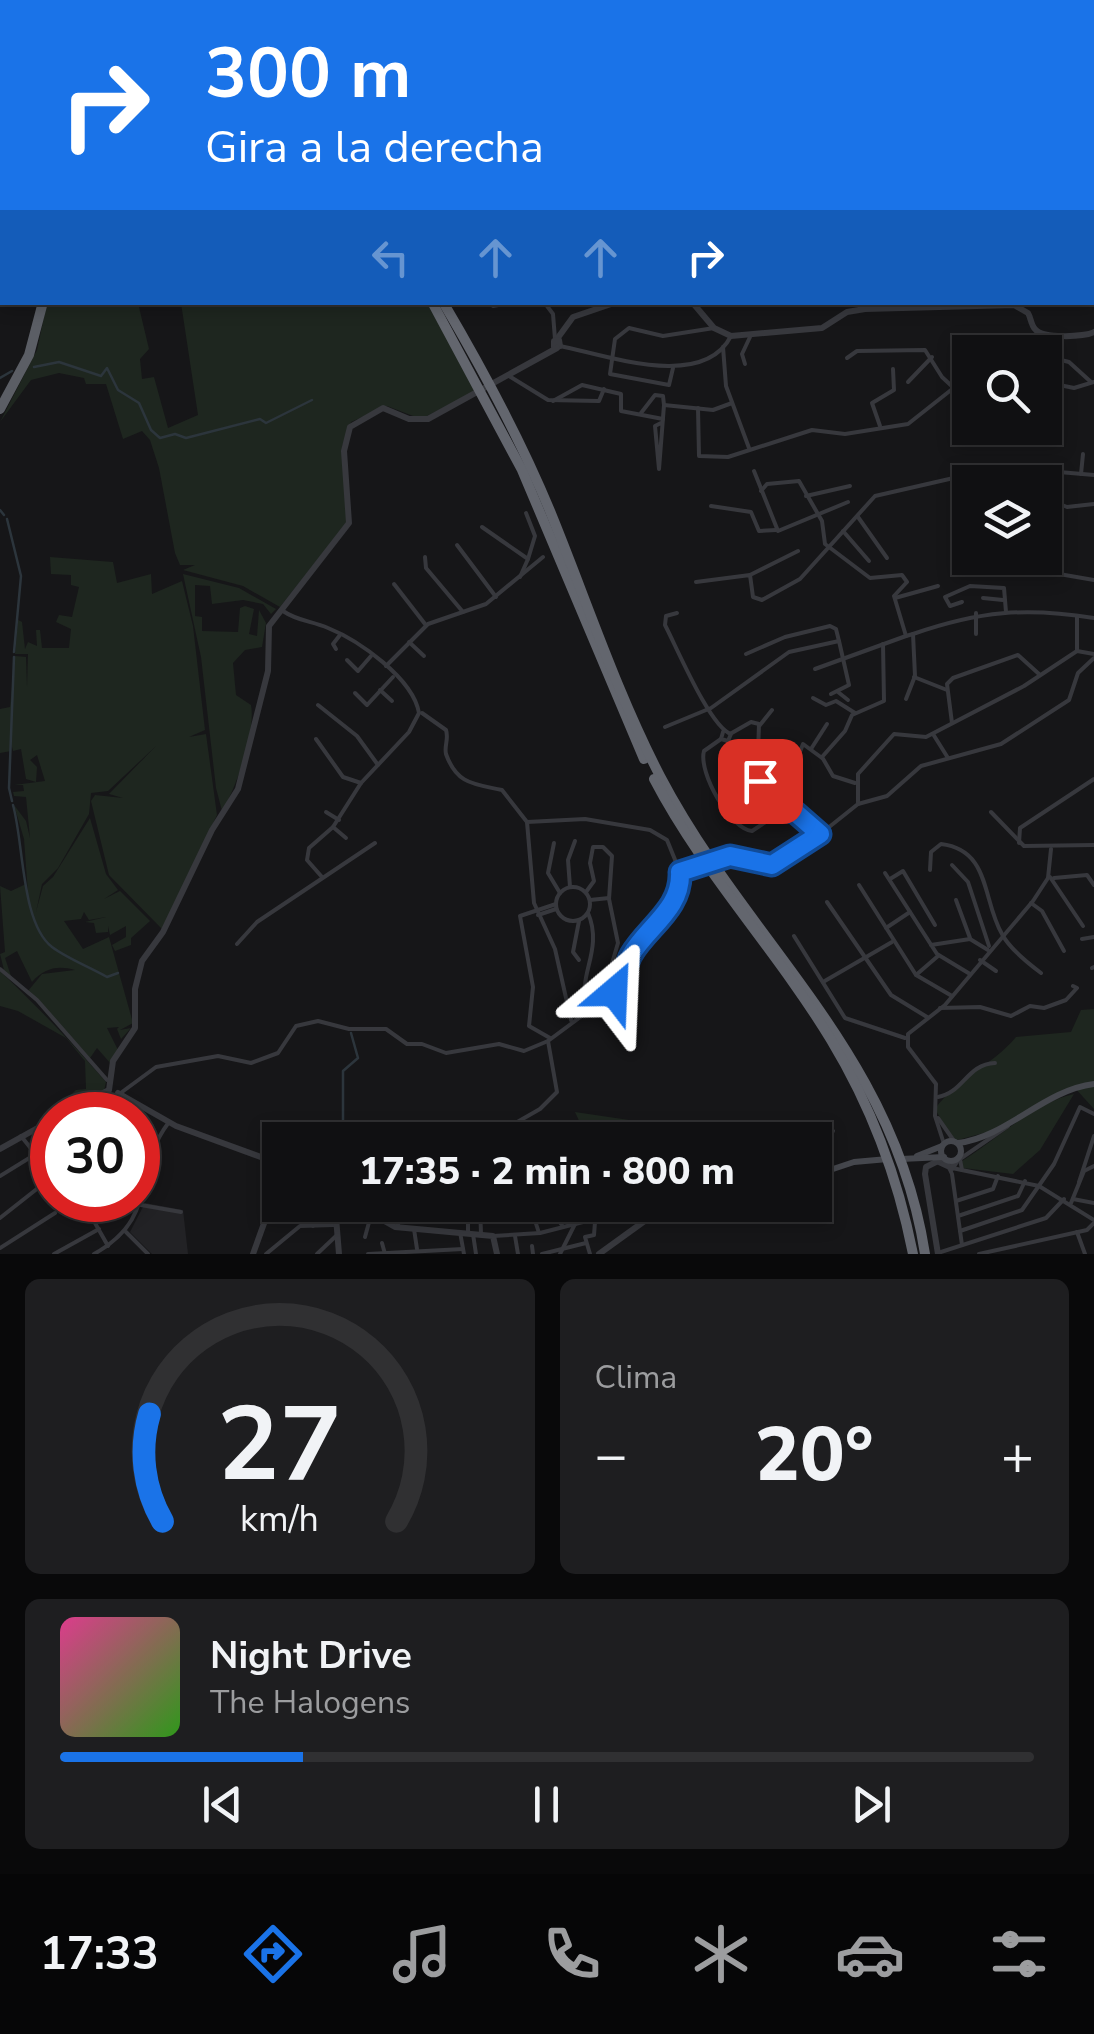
<!DOCTYPE html>
<html lang="es">
<meta charset="utf-8">
<style>
:root{--surface:#101012;--page:#1e1e20;--text:#f1f3f6;--muted:#9c9d9f;--line:#303032;--accent:#1a73e8}
body{margin:0;font-family:"Nunito Sans",sans-serif;background:var(--page);color:var(--text);height:100vh;display:flex;flex-direction:column;font-size:38px;white-space:nowrap}
*{box-sizing:border-box;margin:0}
p{font-size:32px;color:var(--muted)}
.icon{flex:none;width:55px;height:55px;fill:none;stroke:currentColor;stroke-width:2;stroke-linecap:round;stroke-linejoin:round}
.map{position:relative;height:1254px;overflow:hidden}
.side{display:flex;flex-direction:column;gap:25px;padding:25px;background:#09090a;flex:1}
.side>*{flex:none}
.hud{position:absolute;left:0px;top:0px;width:1095px;height:305px;box-shadow:0 5px 15px #0003,0 0 0 2px var(--line);background:#1a73e8;color:#fff;overflow:hidden}
.fabs{position:absolute;left:952px;top:335px;display:grid;gap:20px}
.fabs a{display:grid;place-items:center;width:110px;height:110px;border-radius:0px;background:var(--surface);box-shadow:0 5px 15px #0003,0 0 0 2px var(--line);font-size:50px}
.speed{position:absolute;left:30px;top:1092px;display:flex;gap:20px;font-size:50px;font-weight:700;text-align:center}
.speed>*{display:grid;place-content:center;width:130px;height:130px;border-radius:50%;background:var(--surface);box-shadow:0 5px 15px #0003,0 0 0 2px var(--line);line-height:1}
.speed .limit{border:15px solid #d22;background:#fff;color:#111}
.pin{position:absolute;display:grid;place-items:center;width:85px;height:85px;color:#fff;margin:-42px;border-radius:20px;box-shadow:0 5px 15px #0006}
.me{position:absolute;width:110px;margin:-55px;rotate:26deg;stroke-linejoin:round;filter:drop-shadow(0 0 8px #0008)}
.turn{display:flex;align-items:center;gap:35px;height:210px;padding:0 40px;font-size:45px}
.turn .icon{width:130px;height:130px;stroke-width:2.5}
.turn b{display:block;font-size:70px;line-height:85px}
.lanes{display:flex;align-items:center;height:95px;padding:0 40px;background:#0003;justify-content:center;gap:50px;direction:ltr}
.lanes .off{opacity:.35}
.big{font-size:75px;font-weight:800;line-height:1.1}
.side .card{flex:1;display:flex;flex-direction:column;justify-content:center;gap:15px;min-width:0;padding:0 35px;border-radius:15px;background:var(--page)}
.side .dial{align-items:center;gap:0}
.dial svg{height:260px;overflow:visible;fill:none;stroke:var(--line);stroke-width:7;stroke-linecap:round;text-anchor:middle}
.dial text{fill:var(--text);stroke:none}
.song{display:flex;align-items:center;gap:30px}
.cover{width:120px;height:120px;border-radius:15px;background:linear-gradient(135deg,hsl(330 70% 55%),hsl(110 70% 35%))}
.played{height:10px;border-radius:5px;background:linear-gradient(90deg,var(--accent) 25%,var(--line) 25%)}
.keys{display:flex;justify-content:space-around;direction:ltr}
.heat{display:flex;justify-content:space-between;align-items:center;font-size:55px;direction:ltr}
.side .tiles{flex:1;display:grid;gap:25px;grid-template-columns:1fr 1fr}
.card:last-child{grid-column:span 2}
.trip{position:absolute;left:262px;top:1122px;width:570px;height:100px;border-radius:0px;background:var(--surface);box-shadow:0 5px 15px #0003,0 0 0 2px var(--line);font-weight:800;line-height:100px;text-align:center}
.dock{display:flex;height:160px;justify-content:space-around;align-items:center;background:#060607;color:var(--muted)}
.dock .icon{width:70px;height:70px}
.dock .active{color:var(--accent)}
.dock b{font-size:45px;color:var(--text)}
.map>svg:first-child{display:block}
.built{fill:#222225}
.green{fill:#1e261f}
.lines{fill:none;stroke-linecap:round;stroke-linejoin:round}
.stream{stroke:#2c353c;stroke-width:2.5}
.minor{stroke:#37383d;stroke-width:4}
.tertiary{stroke:#37383d;stroke-width:6}
.secondary{stroke:#45474d;stroke-width:6}
.primary{stroke:#53555c;stroke-width:9}
.trunk{stroke:#5b5e65;stroke-width:10}
.motorway{stroke:#63666e;stroke-width:10}
.route-casing{stroke:#114b97;stroke-width:25}
.route{stroke:#1a73e8;stroke-width:18}
</style>
<div class="map">
<svg width="1094" height="1254" viewBox="0 0 1094 1254">
<rect width="100%" height="100%" fill="#161618"/>
<polygon class="built" points="145,1203 183,1210 188,1254 152,1254 130,1232"/>
<g class="green">
<polygon points="47,303 138,303 149,349 140,359 142,379 154,377 168,428 198,415 181,303 427,303 478,390 421,419 387,406 351,422 342,447 347,522 280,607 243,586 183,570 195,565 180,565 175,553 159,468 150,440 142,431 123,439 106,384 86,384 84,378 59,373 31,380 0,422 37,350"/>
<path d="M50 557 113 562 117 583 151 574 152 594 182 581 193 626 205 730 189 737 206 734 217 815 162 929 109 875 91 801 95 795 123 798 109 794 156 746 108 791 91 793 89 814 58 868 42 884 36 912 43 886 53 877 90 818 106 874 118 890 104 899 120 891 150 921 131 938V945L115 951 112 945 126 937V926L110 935 108 926V932L96 933 94 923 85 922 106 917 89 920 84 912 81 919 64 921 83 949 109 937 133 1023 120 1030 131 1028 121 1039 117 1029 119 1027 107 1028 118 1050 111 1064 97 1048 90 1058 28 991 42 974 75 970C58 965 44 968 32 982L17 951 5 958 11 976 4 970 0 954 5 952 0 886 11 891 26 884 28 893 24 839 14 805 26 821 30 838 26 797 14 796 13 792 24 791 23 785H14L45 781 37 755 30 760 37 767 36 782 26 779 21 749 13 751 11 743V751L0 753V709L10 707 15 656 26 657 27 687 28 654H15L18 620 22 622 25 649 28 642 37 646 36 630H40L42 648H69L71 629 56 622 59 615 72 617 79 587 71 585V575L51 574Z"/>
<path d="M183 574 239 588 276 609 271 614 263 604 243 600 212 604 210 586 195 585V616L202 617V631L238 632 240 608 245 606 254 609 249 634 257 636 259 610 266 623 262 647 245 650 233 663 236 695 251 705C256 731 236 789 222 811L216 788 201 657Z"/>
<path d="M0 971C38 1007 72 1043 106 1082L104 1091 47 1118 76 1090 86 1089 85 1061 66 1038 18 1011 0 1006Z"/>
<path d="M1094 1009V1109L1074 1087 991 1131 954 1141 935 1109C959 1076 991 1067 1016 1037L1071 1032 1081 1010Z"/>
<path d="M1074 1094 1040 1150 1013 1174 963 1168 962 1161C998 1139 1033 1103 1074 1094Z"/>
<polygon points="575,1112 629,1120 632,1140 588,1140"/>
</g>
<g class="lines">
<g class="stream">
<polyline points="34,367 59,362 101,376 107,368 118,390 139,403 151,430 160,438 175,434 186,438 260,419 266,423 312,400"/>
<polyline points="0,378 12,371"/>
<polyline points="0,510 4,515"/>
<polyline points="7,519 21,576 14,652"/>
<polyline points="12,801 9,788 14,657"/>
<path d="M13 805C24 844 21 923 52 947 68 959 90 967 107 977L118 973"/>
<polyline points="343,1132 343,1071 358,1058 351,1033"/>
</g>
<g class="minor">
<polyline points="588,0 589,2"/>
<polyline points="749,0 749,2"/>
<polyline points="788,0 789,2"/>
<polyline points="845,0 846,2"/>
<polyline points="853,0 854,2"/>
<polyline points="864,0 864,2"/>
<polyline points="957,0 959,2"/>
<polyline points="1086,0 1088,2"/>
<polyline points="603,2 603,0"/>
<polyline points="617,2 617,0"/>
<polyline points="642,2 643,0"/>
<polyline points="771,2 772,0"/>
<polyline points="1028,2 1074,0"/>
<polyline points="1092,7 1094,9"/>
<polyline points="1092,25 1094,24"/>
<polyline points="1092,64 1094,63"/>
<polyline points="1092,74 1094,76"/>
<polyline points="544,302 553,314 555,339"/>
<polyline points="493,306 515,302"/>
<path d="M560 346C606 355 703 391 731 336"/>
<polyline points="723,347 726,386 749,448"/>
<polyline points="1005,352 1017,346 1025,352"/>
<polyline points="1045,356 1069,362 1091,382"/>
<polyline points="847,358 857,351 925,350 942,377 970,403"/>
<polyline points="745,364 742,354 750,337"/>
<polyline points="673,368 669,385 610,374 615,339 629,328 663,336 714,328"/>
<polyline points="509,376 548,400 599,401 604,389"/>
<polyline points="908,382 932,357"/>
<polyline points="1045,382 1074,388 1094,382"/>
<polyline points="553,401 582,385 621,394 621,411 663,419"/>
<polyline points="698,408 699,456 728,457 812,430 845,434 908,424 970,375"/>
<polyline points="641,413 655,395 663,396 664,405"/>
<polyline points="661,423 655,426 659,469 664,405 713,410 732,403"/>
<polyline points="880,426 872,403 894,390 893,369"/>
<polyline points="754,471 778,531 848,502"/>
<polyline points="1081,474 1083,454"/>
<polyline points="1035,482 1059,472 1094,475"/>
<polyline points="761,491 767,484 799,481 822,521 825,544 870,578 902,575 907,582 894,596 906,636"/>
<polyline points="806,496 850,486"/>
<polyline points="1045,498 1067,507 1094,504"/>
<polyline points="711,506 751,512 759,531 776,530"/>
<polyline points="526,513 535,536 528,559"/>
<polyline points="858,517 887,558"/>
<polyline points="1045,522 1051,510 1062,505"/>
<polyline points="482,527 528,559 520,577"/>
<polyline points="843,531 869,561"/>
<polyline points="457,545 496,597"/>
<polyline points="425,557 426,568 463,612"/>
<polyline points="1025,573 1036,570 1094,580"/>
<polyline points="750,575 798,551"/>
<polyline points="696,582 750,575 753,597 762,600 800,579 875,496 958,477 967,480 970,489"/>
<polyline points="394,584 425,624"/>
<polyline points="895,598 938,586"/>
<polyline points="983,598 1003,600"/>
<polyline points="962,602 950,606 945,597 970,586 1004,588 1006,612"/>
<path d="M283 611C297 621 312 621 328 628 358 640 413 678 419 713L409 732 361 783 333 827 309 848 307 860 322 877"/>
<path d="M677 613 666 616 665 625C677 648 710 727 731 734L728 741 721 739 723 732"/>
<path d="M913 634C979 611 1026 607 1094 618"/>
<polyline points="976,634 976,613"/>
<polyline points="906,636 913,634 915,676 906,699"/>
<polyline points="409,642 424,656"/>
<polyline points="336,649 333,644 340,635"/>
<polyline points="1077,651 1077,616"/>
<polyline points="746,654 785,637 830,626 836,629 839,641"/>
<polyline points="347,660 358,671 371,656"/>
<polyline points="386,666 428,624 486,604 543,557"/>
<polyline points="815,669 906,636"/>
<polyline points="914,677 947,690"/>
<polyline points="380,690 392,701"/>
<polyline points="838,692 848,700"/>
<polyline points="355,693 367,705 393,677"/>
<polyline points="813,698 826,705 836,701 855,713"/>
<polyline points="318,705 357,736 378,765"/>
<path d="M422 713 446 730C449 739 444 746 446 754 457 785 475 784 502 790L527 822"/>
<polyline points="952,723 947,684 953,678 1018,655 1039,674"/>
<polyline points="760,725 772,710"/>
<polyline points="665,727 711,708 789,652 839,641 849,685 831,694"/>
<polyline points="730,734 751,722 759,724 758,754 766,800 777,808 796,813 819,834"/>
<polyline points="933,734 948,758"/>
<polyline points="316,739 343,777 361,783"/>
<path d="M721 739 704 751C698 772 730 829 752 831L784 810"/>
<polyline points="811,749 827,724"/>
<polyline points="794,767 803,744 822,758"/>
<polyline points="855,783 833,776 822,757 845,731 852,715 884,701 883,644"/>
<polyline points="858,804 858,774 894,734 926,737 1024,686 1077,651 1094,654"/>
<polyline points="326,812 339,820"/>
<polyline points="991,812 1024,846 1094,845"/>
<polyline points="527,822 534,903 555,949 571,1020"/>
<polyline points="333,827 346,838"/>
<polyline points="554,843 548,873 560,893"/>
<polyline points="1019,843 1020,828 1094,779"/>
<polyline points="713,862 741,856 772,865 789,859 858,804 887,796 921,766 1001,744 1069,700 1078,673 1094,658"/>
<polyline points="952,865 968,882 989,946"/>
<path d="M930 870 931 852 941 844C991 850 982 900 1002 934 1009 948 1029 964 1041 973"/>
<polyline points="680,872 704,865"/>
<polyline points="885,873 937,954 970,974"/>
<polyline points="1050,877 1083,926"/>
<polyline points="1054,878 1087,875 1094,885"/>
<polyline points="890,879 903,871 935,925"/>
<polyline points="859,885 916,975 952,996"/>
<circle cx="573" cy="904" r="17"/>
<polyline points="570,887 568,860 575,841"/>
<path d="M586 892 594 881 590 863 593 847H603L612 856 609 899 618 943 603 994 588 1001C576 978 604 950 588 913"/>
<polyline points="590,900 609,898"/>
<polyline points="956,900 970,938"/>
<polyline points="827,902 891,995 927,1017"/>
<polyline points="1031,903 1042,911 1064,951"/>
<polyline points="538,915 556,909"/>
<polyline points="579,921 573,952 579,960"/>
<polyline points="886,928 910,912"/>
<polyline points="794,936 845,1018 905,1038"/>
<polyline points="1082,939 1094,937"/>
<polyline points="237,944 257,922 375,843"/>
<polyline points="931,945 970,939 988,950"/>
<polyline points="980,960 996,971"/>
<polyline points="1092,968 1094,967"/>
<polyline points="0,969 37,1000 107,1080"/>
<polyline points="916,975 938,956"/>
<polyline points="823,982 892,942"/>
<polyline points="940,1008 980,1007 1011,1016 1030,1006 1044,1008 1066,1000 1077,988 1073,986"/>
<polyline points="550,1038 529,1026 533,987 520,916 556,904"/>
<polyline points="122,1092 156,1067 218,1056 251,1063 278,1053 296,1026 318,1021 349,1029 386,1029 407,1044 422,1044 446,1053 499,1044 524,1051 548,1041"/>
<path d="M938 1097C963 1093 967 1064 995 1063"/>
<polyline points="106,1115 114,1115"/>
<polyline points="938,1118 954,1141"/>
<polyline points="304,1122 346,1140"/>
<polyline points="304,1122 311,1140"/>
<polyline points="138,1133 157,1138"/>
<polyline points="21,1136 52,1175"/>
<polyline points="300,1140 295,1129 303,1124"/>
<polyline points="515,1140 512,1125 540,1109 557,1092 548,1041 622,986 633,952 677,898 680,872 667,840 650,830 585,819 527,822"/>
<polyline points="681,1140 688,1125 721,1129 726,1140"/>
<polyline points="944,1144 935,1116 936,1084 908,1047 908,1034 945,1005 1033,901 1048,878 1051,849"/>
<polyline points="278,1149 280,1150"/>
<polyline points="815,1158 833,1131"/>
<polyline points="945,1159 952,1174 962,1245"/>
<polyline points="952,1168 1039,1186 1094,1220"/>
<polyline points="962,1170 960,1159 1008,1126"/>
<polyline points="0,1176 52,1144"/>
<polyline points="1079,1182 1094,1136"/>
<polyline points="1073,1199 1094,1203"/>
<polyline points="82,1200 108,1246"/>
<polyline points="956,1201 993,1189 998,1176"/>
<polyline points="1071,1203 1084,1171 1094,1166"/>
<polyline points="141,1205 181,1212"/>
<polyline points="311,1205 313,1226"/>
<polyline points="468,1205 468,1233"/>
<polyline points="480,1205 481,1234"/>
<polyline points="530,1205 539,1233"/>
<polyline points="546,1205 562,1225"/>
<polyline points="569,1205 581,1222"/>
<polyline points="591,1205 593,1222"/>
<polyline points="481,1209 513,1205"/>
<polyline points="556,1214 562,1213 571,1225"/>
<polyline points="958,1216 1018,1196 1025,1181"/>
<polyline points="0,1218 52,1177"/>
<polyline points="613,1221 614,1205"/>
<polyline points="397,1227 405,1205"/>
<polyline points="414,1229 417,1249"/>
<polyline points="960,1231 1022,1210 1054,1164 1080,1107 1094,1114"/>
<polyline points="126,1232 148,1254"/>
<polyline points="460,1232 464,1254"/>
<polyline points="1077,1232 1085,1254"/>
<polyline points="473,1234 476,1254"/>
<polyline points="493,1236 540,1233 583,1222 641,1220"/>
<polyline points="515,1236 518,1254"/>
<polyline points="365,1237 371,1215"/>
<polyline points="382,1243 385,1254"/>
<polyline points="532,1246 533,1254"/>
<polyline points="0,1248 55,1213"/>
<polyline points="938,1253 1046,1218 1064,1199"/>
<polyline points="54,1254 99,1229"/>
<path d="M94 1254C161 1216 129 1175 169 1122"/>
<polyline points="266,1254 300,1226 334,1225"/>
<polyline points="317,1254 336,1236"/>
<polyline points="368,1254 463,1249"/>
<polyline points="542,1254 586,1243"/>
<polyline points="560,1254 575,1224"/>
<polyline points="590,1254 585,1237 594,1235 595,1222"/>
<polyline points="979,1254 1087,1230 1094,1223"/>
</g>
<g class="tertiary">
<path d="M692 302 714 328 731 336 822 328 847 312 865 309 1014 305 1028 313C1031 318 1031 325 1035 329 1042 339 1085 337 1094 332"/>
<polyline points="557,339 573,317 617,302"/>
<polygon points="559,340 560,346 554,347 554,341"/>
<polyline points="118,1093 176,1126 280,1164"/>
<polyline points="93,1101 125,1101"/>
<polyline points="62,1115 109,1090 113,1061 135,1028 135,989 142,961 163,932 212,830 238,789 268,671 269,626 349,523 344,451 350,427 383,408 409,419 428,419 557,348"/>
<polyline points="0,1149 52,1120"/>
<polyline points="939,1162 952,1168 959,1157"/>
<polyline points="335,1205 339,1254"/>
<polyline points="356,1205 395,1227 493,1236 497,1254"/>
<polyline points="253,1254 280,1179"/>
<polyline points="599,1254 646,1220 700,1205"/>
<polyline points="938,1254 925,1174 926,1167 944,1158"/>
</g>
<g class="secondary">
<circle cx="951" cy="1151" r="10"/>
<path d="M958 1143C1007 1137 1044 1090 1094 1084"/>
<polyline points="917,1156 942,1146"/>
<polyline points="901,1159 944,1157"/>
<polyline points="815,1175 854,1162 888,1159"/>
</g>
<g class="primary">
<polyline points="893,0 895,2"/>
<polyline points="1092,225 1094,228"/>
<polyline points="1092,238 1094,238"/>
<polyline points="1092,269 1094,271"/>
</g>
<g class="trunk">
<polyline points="79,2 79,0"/>
<polyline points="0,409 29,355 43,302"/>
</g>
<g class="motorway">
<polyline points="285,0 286,2"/>
<polyline points="293,0 294,2"/>
<polyline points="432,302 522,470 644,759"/>
<path d="M443 302C483 370 520 438 550 511 586 599 616 691 660 776 748 944 894 1052 925 1254"/>
<path d="M654 779C703 873 776 949 831 1040 871 1106 898 1178 913 1254"/>
</g>
</g>
<g class="lines">
<g class="route-casing">
<path id="route" d="M614 992C628 981 623 969 631 955 647 927 682 909 680 872L730 856 772 865 820 834 796 813 771 805 760 781"/>
</g>
<use href="#route" class="route"/>
</g>
</svg>
<div class="fabs">
<a><svg class="icon" aria-label="search" viewBox="0 0 24 24"><circle cx="10" cy="10" r="6"/><path d="M15 15l6 6"/></svg></a>
<a><svg class="icon" aria-label="layers" viewBox="0 0 24 24"><path d="M12 4l9 5-9 5-9-5zM3 14l9 5 9-5"/></svg></a>
</div>
<div class="speed"><div class="limit">30</div></div>
<div class="pin" style="left:760px;top:781px;background:#d93025"><svg class="icon" aria-label="arrive" viewBox="0 0 24 24"><path d="M6 21V4h12l-3 4 3 4H6"/></svg></div>
<svg class="me" style="left:614px;top:992px" viewBox="-20 -20 40 40"><path d="M0-17L14 15 0 8-14 15z" fill="#1a73e8" stroke="#fff" stroke-width="4"/></svg>
<div class="trip">17:35 · 2 min · 800 m</div>
<div class="hud">
<div class="turn"><svg class="icon" aria-label="right" viewBox="0 0 24 24"><path d="M7 20v-9h11M14 6l5 5-5 5"/></svg><div><b>300 m</b>Gira a la derecha</div></div>
<div class="lanes"><svg class="icon off" aria-label="left" viewBox="0 0 24 24"><path d="M17 20v-9H6M10 6l-5 5 5 5"/></svg><svg class="icon off" aria-label="ahead" viewBox="0 0 24 24"><path d="M12 20V5M6 11l6-6 6 6"/></svg><svg class="icon off" aria-label="ahead" viewBox="0 0 24 24"><path d="M12 20V5M6 11l6-6 6 6"/></svg><svg class="icon" aria-label="right" viewBox="0 0 24 24"><path d="M7 20v-9h11M14 6l5 5-5 5"/></svg></div>
</div>
</div>
<section class="side">
<div class="tiles">
<div class="card dial"><svg viewBox="0 0 100 80">
<path d="M14 69A42 42 0 1 1 86 69"/>
<path d="M14 69A42 42 0 0 1 10 36" stroke="#1a73e8"/>
<text x="50" y="56" font-size="32" font-weight="700">27</text>
<text x="50" y="72" font-size="11">km/h</text>
</svg></div>
<div class="card"><p>Clima</p>
<div class="heat"><a>−</a><b class="big">20°</b><a>+</a></div>
</div>
<div class="card">
<div class="song"><i class="cover"></i><div><b>Night Drive</b><p>The Halogens</p></div></div>
<div class="played"></div>
<div class="keys"><svg class="icon" aria-label="previous" viewBox="0 0 24 24"><path d="M18 5L8 12l10 7zM5 5v14"/></svg><svg class="icon" aria-label="pause" viewBox="0 0 24 24"><path d="M8 5v14M16 5v14"/></svg><svg class="icon" aria-label="next" viewBox="0 0 24 24"><path d="M6 5l10 7-10 7zM19 5v14"/></svg></div>
</div>
</div>
</section>
<nav class="dock">
<b>17:33</b>
<svg class="icon active" aria-label="directions" viewBox="0 0 24 24"><path d="M12 3l9 9-9 9-9-9zM9 14v-3h6M13 9l2 2-2 2"/></svg>
<svg class="icon" aria-label="music" viewBox="0 0 24 24"><path d="M9 18V5l10-2v13"/><circle cx="6" cy="18" r="3"/><circle cx="16" cy="16" r="3"/></svg>
<svg class="icon" aria-label="phone" viewBox="0 0 24 24"><path d="M5 4h4l2 5-3 2q2 4 5 5l2-3 5 2v4C11 20 4 13 5 4z"/></svg>
<svg class="icon" aria-label="climate" viewBox="0 0 24 24"><path d="M12 3v18M4 7l16 10M4 17L20 7"/></svg>
<svg class="icon" aria-label="car" viewBox="0 0 24 24"><path d="M5 17H2v-5l4-1 3-4h7l3 4 3 1v5h-3M9 17h6M6 11h13"/><circle cx="7" cy="17" r="2"/><circle cx="17" cy="17" r="2"/></svg>
<svg class="icon" aria-label="filters" viewBox="0 0 24 24"><path d="M4 7h16M4 17h16"/><circle cx="9" cy="7" r="2"/><circle cx="15" cy="17" r="2"/></svg>
</nav>
